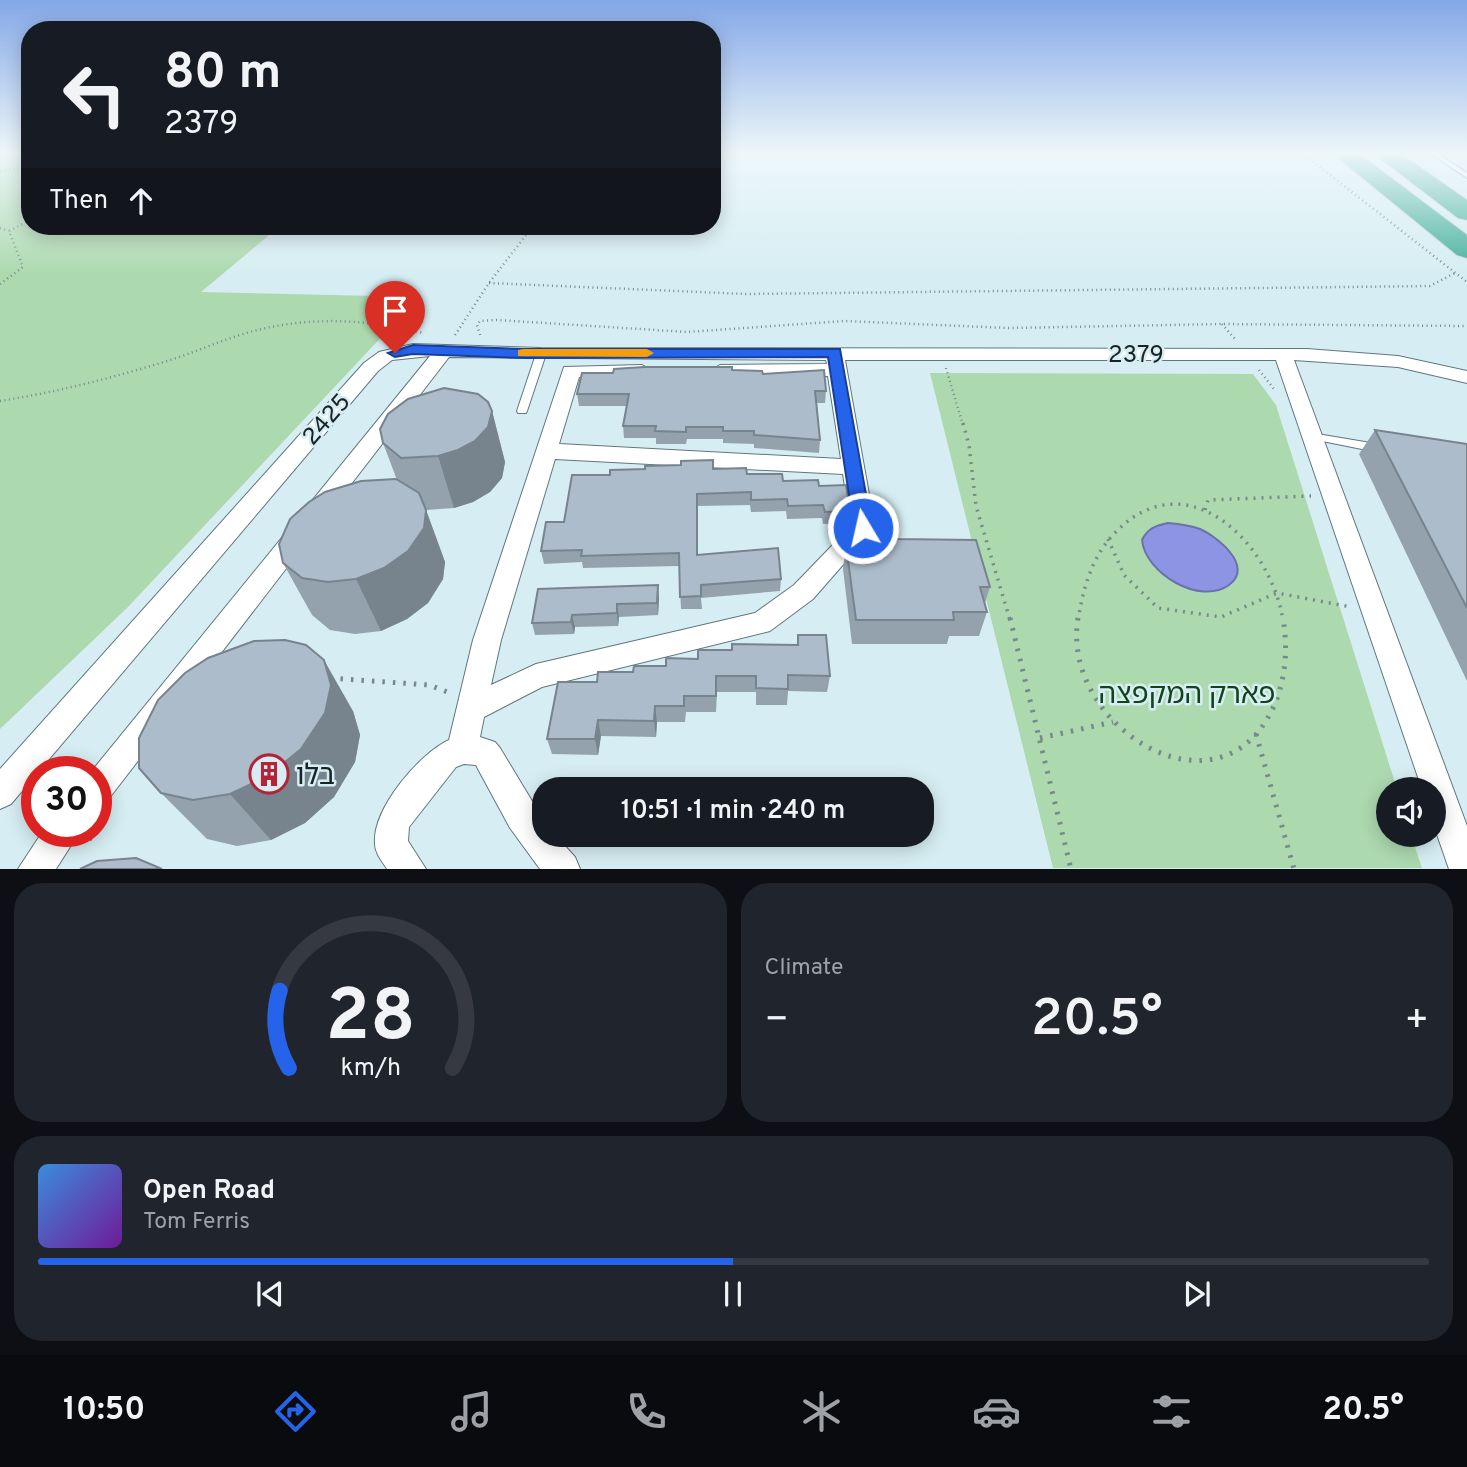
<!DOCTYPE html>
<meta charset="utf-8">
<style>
:root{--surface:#171b24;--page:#20242c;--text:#f1f3f6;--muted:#9ea1a6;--line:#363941;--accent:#2563eb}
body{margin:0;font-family:Overpass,"Noto Sans Hebrew",sans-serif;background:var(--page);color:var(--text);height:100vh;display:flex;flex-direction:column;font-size:26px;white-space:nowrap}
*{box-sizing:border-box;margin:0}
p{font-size:23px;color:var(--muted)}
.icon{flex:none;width:38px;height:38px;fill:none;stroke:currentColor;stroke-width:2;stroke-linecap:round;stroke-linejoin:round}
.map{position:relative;height:869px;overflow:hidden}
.details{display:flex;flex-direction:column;gap:14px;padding:14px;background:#0d0f14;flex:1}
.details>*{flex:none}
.top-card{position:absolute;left:21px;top:21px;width:700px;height:214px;border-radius:28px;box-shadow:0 4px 18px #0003;background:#171b24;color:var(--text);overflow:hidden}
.buttons{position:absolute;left:1376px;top:777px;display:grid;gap:14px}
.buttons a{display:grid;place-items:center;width:70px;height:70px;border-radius:50%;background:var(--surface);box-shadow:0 4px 18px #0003;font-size:35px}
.speed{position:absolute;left:21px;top:756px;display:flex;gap:14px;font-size:35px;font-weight:700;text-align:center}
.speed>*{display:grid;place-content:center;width:91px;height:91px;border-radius:50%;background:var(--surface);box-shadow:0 4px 18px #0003;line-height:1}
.speed .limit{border:10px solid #d22;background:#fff;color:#111}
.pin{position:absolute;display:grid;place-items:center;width:60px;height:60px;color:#fff;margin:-72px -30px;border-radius:50% 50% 50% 0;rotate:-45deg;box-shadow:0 0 7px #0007}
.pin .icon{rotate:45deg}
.me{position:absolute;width:77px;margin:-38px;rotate:351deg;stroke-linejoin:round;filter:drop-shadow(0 0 5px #0008)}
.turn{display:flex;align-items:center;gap:24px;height:147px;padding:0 28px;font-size:32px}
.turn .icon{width:91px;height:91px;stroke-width:2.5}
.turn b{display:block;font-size:49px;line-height:60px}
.then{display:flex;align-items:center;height:66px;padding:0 28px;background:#0003;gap:14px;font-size:26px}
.big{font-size:52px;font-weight:600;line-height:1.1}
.details .card{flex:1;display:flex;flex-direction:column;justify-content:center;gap:10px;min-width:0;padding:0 24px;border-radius:28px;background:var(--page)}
.details .dial{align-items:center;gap:0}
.dial svg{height:182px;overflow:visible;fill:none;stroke:var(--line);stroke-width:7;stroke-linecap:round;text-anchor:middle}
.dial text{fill:var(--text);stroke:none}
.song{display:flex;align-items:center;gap:21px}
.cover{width:84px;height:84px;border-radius:10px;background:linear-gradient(135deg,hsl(210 70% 55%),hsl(280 70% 35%))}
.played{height:7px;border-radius:4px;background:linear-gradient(90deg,var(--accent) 50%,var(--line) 50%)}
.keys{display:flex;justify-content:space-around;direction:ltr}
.heat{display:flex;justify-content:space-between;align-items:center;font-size:38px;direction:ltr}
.details .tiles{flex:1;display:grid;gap:14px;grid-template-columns:1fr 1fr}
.card:last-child{grid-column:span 2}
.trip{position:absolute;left:532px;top:777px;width:402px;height:70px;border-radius:28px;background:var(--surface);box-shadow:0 4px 18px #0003;font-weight:600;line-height:70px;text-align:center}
.tabs{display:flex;height:112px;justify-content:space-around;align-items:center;background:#090b0e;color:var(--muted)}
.tabs .icon{width:49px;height:49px}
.tabs .on{color:var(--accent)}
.tabs b{font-size:32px;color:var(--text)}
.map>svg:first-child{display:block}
.green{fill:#add9af}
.water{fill:#8d94e4;stroke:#6a72ab;stroke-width:2}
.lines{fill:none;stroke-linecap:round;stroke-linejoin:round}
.service-casing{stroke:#61777c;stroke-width:2}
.minor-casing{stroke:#61777c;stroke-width:2}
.motorway-casing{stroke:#cdcfcf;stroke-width:2}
.path-far2{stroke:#78898c;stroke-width:2.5;stroke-dasharray:1 3.5;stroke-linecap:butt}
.path-far1{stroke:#78898c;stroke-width:3.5;stroke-dasharray:2 6;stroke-linecap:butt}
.path{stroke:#78898c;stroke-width:5;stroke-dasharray:2.5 8;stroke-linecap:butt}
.service{fill:#fff;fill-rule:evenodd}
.minor{fill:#fff;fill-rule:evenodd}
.motorway{fill:#46b09d;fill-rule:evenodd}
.wall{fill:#94a2ae}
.shaded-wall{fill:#78848d}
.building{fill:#acbcca;stroke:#78848d;stroke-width:2}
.route{fill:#2563eb;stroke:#184099;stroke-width:2}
.slow{fill:#f59e0b}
.labels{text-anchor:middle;stroke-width:5;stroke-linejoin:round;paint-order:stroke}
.street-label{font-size:24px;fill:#1a2325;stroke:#d6eef3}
.near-park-label{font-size:28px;fill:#124419;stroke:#d6eef3}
.near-poi-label{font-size:28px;fill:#1a2325;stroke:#d6eef3;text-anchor:start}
</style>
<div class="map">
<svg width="1467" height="869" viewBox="0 0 1467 869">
<rect width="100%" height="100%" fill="#d6eef3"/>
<g class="green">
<polygon points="0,153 30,153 30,226 280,226 201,292 419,297 128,607 0,729"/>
<polygon points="930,373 1253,374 1276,405 1397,789 1388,789 1388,835 1411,835 1422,868 1053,868"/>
</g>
<path class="water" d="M1168 523C1179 524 1189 525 1200 529 1216 536 1255 566 1229 585 1200 606 1145 573 1142 540 1148 528 1155 526 1168 523Z"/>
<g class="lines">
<g class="service-casing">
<g id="service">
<polygon points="1430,153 1437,153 1467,173 1467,178"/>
<polygon points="541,351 546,354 527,411 526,413 518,413 517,411 536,354"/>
<polygon points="1311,433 1377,444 1382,448 1377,452 1307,438 1306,436"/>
</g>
</g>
<g class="minor-casing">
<g id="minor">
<path d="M413 344 541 348 1307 349 1398 356 1467 371V383L1398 367 1294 360 1467 826V869H1449L1433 823V789H1422L1276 360H845L875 528 813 599 770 631 542 687 484 717 480 737 495 742 500 748 544 821V835H555L575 857 580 869H540L510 828 478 769 476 765 464 764 456 767 409 827 408 841 426 869H387C382 861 375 853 375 844 372 809 419 754 449 740L473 640 564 367 642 365 652 371 642 377H579L559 444 841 459 828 376 720 377 710 371 720 365 827 364 826 360 449 357 107 801 96 805V772H91L430 356 392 360 378 371 11 804 0 809V769L364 363 379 352ZM555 459 843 474 851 526 794 585 755 613 536 664 491 685 501 640Z"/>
<polygon points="43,831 80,831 56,869 18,869"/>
</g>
</g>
<g class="motorway-casing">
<g id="motorway">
<polygon points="1332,153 1358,153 1467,235 1467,258 1457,255"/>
<polygon points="1373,153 1400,153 1467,200 1467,220 1458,218"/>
</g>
</g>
<g class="path-far2">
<polyline points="1302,153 1467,282"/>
<polyline points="0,171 30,167"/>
<polyline points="0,228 9,231"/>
<polyline points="489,283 746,294 1430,286 1455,273"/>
<polyline points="0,284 23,267 9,231 30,220"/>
<polyline points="1222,324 1235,339"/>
<polyline points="455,335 489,283 533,226"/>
<polyline points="480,335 477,325 480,321 497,320 687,332 844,321 1009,328 1222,324 1467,326"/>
<polyline points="946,368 963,425"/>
<polyline points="1259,370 1274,389"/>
<path d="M0 401C57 392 112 378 167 361 193 353 217 342 243 334 303 316 363 318 423 333"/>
</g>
<g class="path-far1">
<polyline points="963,423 969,445 976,506 1010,620"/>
<polyline points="1205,510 1208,500 1311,496"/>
<polyline points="1108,539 1124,575 1158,608 1221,617 1277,593 1351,607"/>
<path d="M1078 620C1083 590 1091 559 1112 536 1183 457 1270 540 1283 620"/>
</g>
<g class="path">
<polyline points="1010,618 1071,869"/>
<path d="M1078 618C1060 727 1219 824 1273 708 1286 680 1288 648 1283 618"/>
<polyline points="330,678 429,685 450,693"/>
<polyline points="1256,734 1294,869"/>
<polyline points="1040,738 1113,722"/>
<polyline points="96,828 106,812"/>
<polyline points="89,840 94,831"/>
</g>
<use href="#service" class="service"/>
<use href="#minor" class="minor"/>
<use href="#motorway" class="motorway"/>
</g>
<g class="wall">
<polygon points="732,370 763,374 826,391 825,403 817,403 820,440 819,453 754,448 754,444 723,443 723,439 687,439 686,444 656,444 656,438 624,438 623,426 627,406 579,406 577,394 613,373"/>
<polygon points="492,411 505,462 502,478 490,492 473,502 454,508 426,510 445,562 443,579 428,603 407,619 381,631 355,634 330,630 312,615 283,563 397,480 383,443"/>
<polygon points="1375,430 1467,444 1467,681 1359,454"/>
<polygon points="713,469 783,481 819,486 850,511 848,523 823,524 822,518 787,519 786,511 751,512 750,505 698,506 698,555 781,579 780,591 701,598 702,609 681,609 679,566 583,568 582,562 544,564 541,551 564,522 610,475"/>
<polygon points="895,539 990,587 985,603 987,612 979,636 949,636 947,644 852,644 843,569 846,545"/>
<polygon points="538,589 659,598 658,615 619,617 618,626 575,627 574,634 535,635 532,623"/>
<polygon points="798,635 830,676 827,692 788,691 787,705 756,705 756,692 717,692 716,712 686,712 685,722 657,722 656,737 601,736 598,755 552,754 547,739 597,682 633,672 666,666 732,650 797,645"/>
<polygon points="353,711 360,735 355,762 334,797 305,823 271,840 237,846 207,839 161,793"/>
</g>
<g class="shaded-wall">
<polygon points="492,411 505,462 502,478 490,492 473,502 454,508 438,456"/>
<polygon points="426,510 445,562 443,579 428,603 407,619 381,631 356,579"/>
<polygon points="658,585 659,598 658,615 657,603"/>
<polygon points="617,604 619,617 618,626 617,613"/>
<polygon points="572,615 575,627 574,634 571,622"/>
<polygon points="324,660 353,711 360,735 355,762 334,797 305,823 271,840 230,794"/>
<polygon points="655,706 657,722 656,737 654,721"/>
<polygon points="598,720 601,736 598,755 595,739"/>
</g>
<g class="building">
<polygon points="644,367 732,367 732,370 762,371 763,374 824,370 826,391 815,391 820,440 754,435 754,431 723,431 723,427 686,427 686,432 655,431 656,426 623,426 629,394 577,394 582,373 613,373 614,369"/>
<polygon points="444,388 478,394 488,402 492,411 488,427 475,441 458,450 438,456 401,458 383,443 380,429 388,414 408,399"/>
<polygon points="1375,430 1467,444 1467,608"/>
<polygon points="713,460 713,469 746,468 747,474 782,474 783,481 818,480 819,486 846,485 850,511 825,512 823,505 788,506 787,499 751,500 751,492 697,494 697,555 778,548 781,579 701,585 701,596 680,597 679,553 581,556 582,550 541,551 546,522 564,522 572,475 610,475 610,470 645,469 645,466 681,465 681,461"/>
<polygon points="396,479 419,493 426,510 424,528 408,551 384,568 356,579 328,582 302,578 283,563 279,544 290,519 309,502 325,492 361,481"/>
<polygon points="863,529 893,529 895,539 976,540 990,587 980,587 987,612 953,612 954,620 856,620 846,545"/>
<polygon points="658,585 657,603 617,604 617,613 572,615 571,622 532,623 538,589"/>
<polygon points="798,635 826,635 830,676 788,675 788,689 756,688 756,676 716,676 716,696 684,696 684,706 655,706 654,721 598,720 595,739 547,739 558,682 597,682 598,672 633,672 634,666 666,666 666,658 698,659 698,650 732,650 732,644 798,645"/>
<polygon points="285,640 306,645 324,660 331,685 325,713 301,749 268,776 230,794 193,800 161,793 139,768 139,738 158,700 185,673 208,658 254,641"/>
<polygon points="136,858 162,869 80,869 97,861"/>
</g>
<linearGradient id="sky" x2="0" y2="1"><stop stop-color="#83a7e6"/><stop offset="0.56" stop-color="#edf7fa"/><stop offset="1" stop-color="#edf7fa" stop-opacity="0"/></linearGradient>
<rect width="1467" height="274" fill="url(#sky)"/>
<polygon class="route" points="413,345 524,349 840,349 872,528 863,534 854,528 828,357 524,358 413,354 395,357 388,353"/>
<polygon class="slow" points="523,349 647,349 654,353 647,357 518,356 518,350"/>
<defs>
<g id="building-ring" transform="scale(2.0125)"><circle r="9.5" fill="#d6eef3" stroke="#b52338" stroke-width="1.5"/><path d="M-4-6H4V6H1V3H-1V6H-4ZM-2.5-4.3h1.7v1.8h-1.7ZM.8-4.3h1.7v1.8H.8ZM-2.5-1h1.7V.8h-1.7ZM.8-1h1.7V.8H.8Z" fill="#b52338"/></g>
</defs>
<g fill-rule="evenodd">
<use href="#building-ring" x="269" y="774"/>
</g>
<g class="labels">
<g class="street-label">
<text x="1136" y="362">2379</text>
<text transform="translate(326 419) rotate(-49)" y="8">2425</text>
</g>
<g class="near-park-label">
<text x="1187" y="703">פארק המקפצה</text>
</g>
<g class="near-poi-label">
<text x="296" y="784">בלו</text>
</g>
</g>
</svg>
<div class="buttons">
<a><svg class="icon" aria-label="sound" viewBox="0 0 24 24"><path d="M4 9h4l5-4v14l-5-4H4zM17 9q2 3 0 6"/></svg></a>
</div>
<div class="speed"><div class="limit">30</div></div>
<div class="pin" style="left:395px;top:353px;background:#d93025"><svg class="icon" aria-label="arrive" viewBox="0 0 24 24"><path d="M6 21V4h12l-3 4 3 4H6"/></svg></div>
<svg class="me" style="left:863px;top:528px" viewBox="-20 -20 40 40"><circle r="17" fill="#2563eb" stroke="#fff" stroke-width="3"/><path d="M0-11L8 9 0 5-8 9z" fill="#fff"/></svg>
<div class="trip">10:51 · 1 min · 240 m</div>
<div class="top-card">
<div class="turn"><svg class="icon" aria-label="left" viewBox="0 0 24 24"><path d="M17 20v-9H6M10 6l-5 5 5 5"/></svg><div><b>80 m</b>2379</div></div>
<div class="then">Then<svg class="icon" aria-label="ahead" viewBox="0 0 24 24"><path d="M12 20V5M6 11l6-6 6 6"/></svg></div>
</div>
</div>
<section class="details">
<div class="tiles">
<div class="card dial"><svg viewBox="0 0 100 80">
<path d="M14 69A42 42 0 1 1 86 69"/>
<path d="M14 69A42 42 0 0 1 10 35" stroke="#2563eb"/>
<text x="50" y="56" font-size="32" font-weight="700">28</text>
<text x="50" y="72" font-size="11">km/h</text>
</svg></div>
<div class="card"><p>Climate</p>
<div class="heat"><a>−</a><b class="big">20.5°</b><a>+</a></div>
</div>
<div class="card">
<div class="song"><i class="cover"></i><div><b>Open Road</b><p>Tom Ferris</p></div></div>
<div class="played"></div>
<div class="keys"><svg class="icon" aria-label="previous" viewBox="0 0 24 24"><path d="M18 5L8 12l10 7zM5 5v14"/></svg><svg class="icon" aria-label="pause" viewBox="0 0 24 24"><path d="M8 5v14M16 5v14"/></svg><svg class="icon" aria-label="next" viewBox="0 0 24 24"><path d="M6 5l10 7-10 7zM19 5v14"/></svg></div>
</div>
</div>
</section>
<nav class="tabs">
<b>10:50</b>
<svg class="icon on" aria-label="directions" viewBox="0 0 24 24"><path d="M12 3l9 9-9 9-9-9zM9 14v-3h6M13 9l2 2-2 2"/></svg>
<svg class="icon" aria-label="music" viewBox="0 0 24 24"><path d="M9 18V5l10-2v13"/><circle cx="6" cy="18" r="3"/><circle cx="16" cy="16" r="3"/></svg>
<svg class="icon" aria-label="phone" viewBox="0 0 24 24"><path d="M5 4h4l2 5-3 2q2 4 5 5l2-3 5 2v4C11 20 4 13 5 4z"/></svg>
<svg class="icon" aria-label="climate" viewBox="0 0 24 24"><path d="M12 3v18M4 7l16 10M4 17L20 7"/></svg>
<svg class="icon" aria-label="car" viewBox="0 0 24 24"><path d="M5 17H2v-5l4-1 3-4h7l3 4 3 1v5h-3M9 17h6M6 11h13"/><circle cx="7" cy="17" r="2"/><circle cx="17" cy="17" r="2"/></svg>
<svg class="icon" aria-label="filters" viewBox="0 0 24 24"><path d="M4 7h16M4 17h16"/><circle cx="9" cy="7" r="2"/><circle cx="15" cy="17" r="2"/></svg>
<b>20.5°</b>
</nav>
